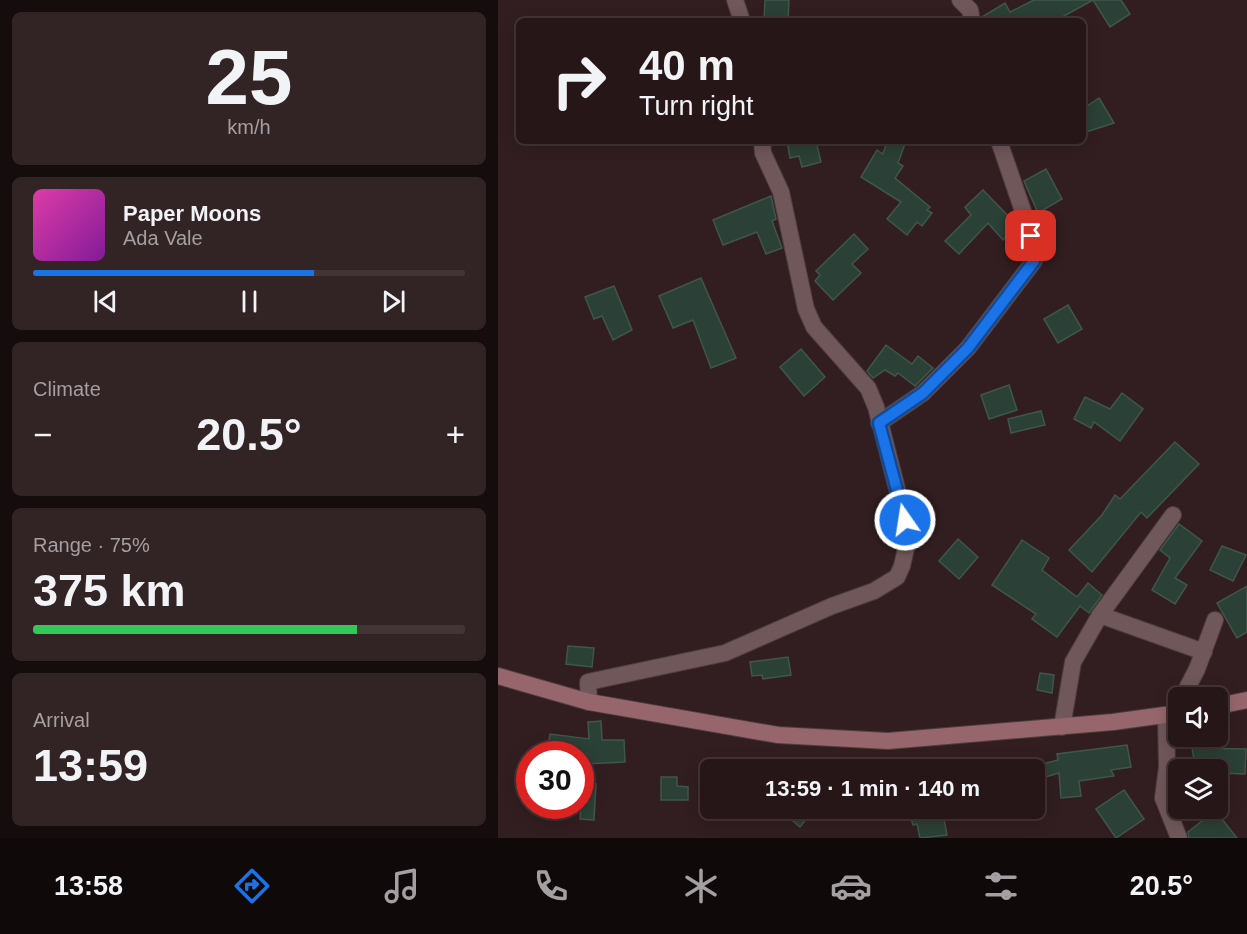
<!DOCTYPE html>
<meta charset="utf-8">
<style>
:root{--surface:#261618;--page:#322325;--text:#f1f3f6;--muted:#a49fa2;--line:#423537;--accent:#1a73e8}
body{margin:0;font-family:Helvetica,sans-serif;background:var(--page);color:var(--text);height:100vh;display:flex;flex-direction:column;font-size:22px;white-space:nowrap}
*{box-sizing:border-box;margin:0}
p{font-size:20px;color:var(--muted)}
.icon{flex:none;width:33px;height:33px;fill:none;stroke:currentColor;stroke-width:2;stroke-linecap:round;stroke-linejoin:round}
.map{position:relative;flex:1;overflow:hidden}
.drawer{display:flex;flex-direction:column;gap:12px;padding:12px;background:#150c0d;width:498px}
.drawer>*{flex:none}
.hud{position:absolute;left:18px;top:18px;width:570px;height:126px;border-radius:9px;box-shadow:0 3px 15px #0003,0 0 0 2px var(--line);background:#261618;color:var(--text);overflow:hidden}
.buttons{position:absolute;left:670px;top:687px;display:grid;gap:12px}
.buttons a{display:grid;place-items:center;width:60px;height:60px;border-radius:9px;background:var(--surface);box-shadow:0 3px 15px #0003,0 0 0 2px var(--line);font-size:30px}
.speed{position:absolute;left:18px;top:741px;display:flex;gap:12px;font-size:30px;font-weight:700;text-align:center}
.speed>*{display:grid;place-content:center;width:78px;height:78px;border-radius:50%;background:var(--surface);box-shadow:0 3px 15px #0003,0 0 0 2px var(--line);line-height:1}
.speed .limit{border:9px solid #d22;background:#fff;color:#111}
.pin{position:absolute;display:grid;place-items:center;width:51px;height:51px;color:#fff;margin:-26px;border-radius:12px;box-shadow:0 3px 9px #0006}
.me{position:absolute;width:66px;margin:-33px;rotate:347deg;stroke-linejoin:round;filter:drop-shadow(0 0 4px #0008)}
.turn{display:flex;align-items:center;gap:21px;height:126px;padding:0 24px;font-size:27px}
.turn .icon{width:78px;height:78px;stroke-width:2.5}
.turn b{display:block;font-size:42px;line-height:51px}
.big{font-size:45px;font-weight:800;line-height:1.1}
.drawer .tile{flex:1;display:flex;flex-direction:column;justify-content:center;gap:9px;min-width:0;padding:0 21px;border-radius:9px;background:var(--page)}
.drawer .dial{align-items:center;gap:0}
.dial b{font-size:78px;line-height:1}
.song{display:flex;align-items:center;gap:18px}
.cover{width:72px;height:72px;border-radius:9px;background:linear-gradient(135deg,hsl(320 70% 55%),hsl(290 70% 35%))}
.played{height:6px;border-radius:3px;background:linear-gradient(90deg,var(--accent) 65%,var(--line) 65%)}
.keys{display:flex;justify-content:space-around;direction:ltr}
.heat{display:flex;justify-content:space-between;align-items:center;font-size:33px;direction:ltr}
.charge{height:9px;border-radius:4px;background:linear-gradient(90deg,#34c759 75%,var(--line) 0)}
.trip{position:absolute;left:202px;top:759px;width:345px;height:60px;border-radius:9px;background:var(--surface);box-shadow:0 3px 15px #0003,0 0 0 2px var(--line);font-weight:800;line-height:60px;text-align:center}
.tab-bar{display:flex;height:96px;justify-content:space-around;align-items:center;background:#0f090a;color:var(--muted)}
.tab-bar .icon{width:42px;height:42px}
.tab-bar .active{color:var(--accent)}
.tab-bar b{font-size:27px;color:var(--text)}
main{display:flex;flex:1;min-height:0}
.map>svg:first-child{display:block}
.building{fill:#2b4036;stroke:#40564b;stroke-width:1.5}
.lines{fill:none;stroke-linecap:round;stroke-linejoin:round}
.minor-casing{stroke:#4e3d3f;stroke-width:18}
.secondary-casing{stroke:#4e3d3f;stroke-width:18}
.minor{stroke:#70575a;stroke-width:16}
.secondary{stroke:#97666c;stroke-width:16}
.route-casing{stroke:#114b97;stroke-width:15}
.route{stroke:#1a73e8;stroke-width:10}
</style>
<main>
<section class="drawer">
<div class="tile dial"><b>25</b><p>km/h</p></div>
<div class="tile">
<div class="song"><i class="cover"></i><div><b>Paper Moons</b><p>Ada Vale</p></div></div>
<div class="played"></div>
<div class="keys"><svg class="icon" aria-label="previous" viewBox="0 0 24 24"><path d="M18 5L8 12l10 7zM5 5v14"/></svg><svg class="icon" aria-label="pause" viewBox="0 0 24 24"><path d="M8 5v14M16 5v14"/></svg><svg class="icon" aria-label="next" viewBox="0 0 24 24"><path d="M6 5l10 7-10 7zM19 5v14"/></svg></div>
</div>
<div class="tile"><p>Climate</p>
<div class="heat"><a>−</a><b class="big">20.5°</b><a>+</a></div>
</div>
<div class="tile"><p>Range · 75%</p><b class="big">375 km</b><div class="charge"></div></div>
<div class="tile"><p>Arrival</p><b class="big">13:59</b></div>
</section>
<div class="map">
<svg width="749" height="838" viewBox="0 0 749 838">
<rect width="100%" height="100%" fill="#321e20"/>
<g class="building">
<polygon points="267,0 291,0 290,21 266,21"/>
<polygon points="536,0 623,0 632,14 612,27 595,0 557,21 484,21 484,17 507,3 512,12"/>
<polygon points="601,98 616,123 585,133 585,109"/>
<polygon points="289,141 318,141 323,162 304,167 301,156 292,158"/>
<polygon points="389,141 408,141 400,163 405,166 397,178 432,207 429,210 434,213 424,226 419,222 409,235 389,219 403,202 363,177 379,150 385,154"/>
<polygon points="548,169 564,199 540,213 526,181"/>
<polygon points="485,190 516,222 511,227 514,231 505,240 490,223 461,254 447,241 473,215 467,207"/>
<polygon points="273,196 278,219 274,221 284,248 268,254 259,232 225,245 215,220"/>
<polygon points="356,234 370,249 354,264 363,273 335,300 317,281 322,275 318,271"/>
<polygon points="203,278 238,358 213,368 195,320 175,328 161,296"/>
<polygon points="116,286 134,330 115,340 104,316 96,319 87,297"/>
<polygon points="570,305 584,329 560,343 546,319"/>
<polygon points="388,345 414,364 420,356 435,368 417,386 400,373 397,376 387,370 375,378 369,371"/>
<polygon points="303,349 327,377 306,396 282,367"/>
<polygon points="511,385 519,410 491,419 483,395"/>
<polygon points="624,393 645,409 622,441 596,422 593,428 576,419 587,397 612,409"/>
<polygon points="543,411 547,425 513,433 510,419"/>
<polygon points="677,442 701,464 649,518 643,512 594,572 571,550 604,515 617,495 622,499"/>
<polygon points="681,524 704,541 677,578 689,585 677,604 654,590 672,558 662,550"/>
<polygon points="460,539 480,557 461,579 441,561"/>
<polygon points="524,540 551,558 544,570 579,597 590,583 604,595 591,613 582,606 559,637 534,619 538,614 494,585"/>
<polygon points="724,546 748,555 735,581 712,570"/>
<polygon points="749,586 749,632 739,638 719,603"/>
<polygon points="70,646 96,648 94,667 68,664"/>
<polygon points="290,657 293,675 265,679 264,675 254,676 252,662"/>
<polygon points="542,673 556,675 554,693 539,690"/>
<polygon points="103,721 104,740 126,740 127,762 87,764 88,754 49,754 52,734 91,739 90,722"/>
<polygon points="629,745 633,767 613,770 616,776 581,781 583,796 563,798 561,773 544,778 541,765 560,760 559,754"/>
<polygon points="694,748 748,749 747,774 720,773 718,763 697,766"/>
<polygon points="163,777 179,777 179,786 190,787 190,800 163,800"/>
<polygon points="85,783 98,784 96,820 82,819"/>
<polygon points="626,790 646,819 618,838 598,809"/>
<polygon points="280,808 317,808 302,827"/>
<polygon points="410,808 444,808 449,835 422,838 419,824 415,825"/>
<polygon points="714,813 719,813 739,838 691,838 690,832"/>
</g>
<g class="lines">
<g class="minor-casing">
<g id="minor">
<polyline points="237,0 244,21"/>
<polyline points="462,0 472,10 474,21"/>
<polyline points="381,423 425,393 470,348 536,261 538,249 501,141"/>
<polyline points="602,615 706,652"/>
<polyline points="684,698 699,669 717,620"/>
<polyline points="91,702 90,682 227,653 334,606 376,591 399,577 404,566 409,544 407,520 378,407 370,388 316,327 308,309 283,192 265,153 264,141"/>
<polyline points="668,716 669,767 665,798 681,838"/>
<polyline points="564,727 575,662 602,615 675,515"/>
</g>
</g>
<g class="secondary-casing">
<g id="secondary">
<polyline points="0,676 91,702 280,735 390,741 615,722 681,713"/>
<polyline points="720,706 749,700"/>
</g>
</g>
<use href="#minor" class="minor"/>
<use href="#secondary" class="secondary"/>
</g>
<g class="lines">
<g class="route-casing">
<polyline id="route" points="407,520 381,423 425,393 470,348 536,261 538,249 533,236"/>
</g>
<use href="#route" class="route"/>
</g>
</svg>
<div class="buttons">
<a><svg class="icon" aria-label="sound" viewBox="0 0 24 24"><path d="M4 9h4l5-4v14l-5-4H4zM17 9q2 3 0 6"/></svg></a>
<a><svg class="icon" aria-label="layers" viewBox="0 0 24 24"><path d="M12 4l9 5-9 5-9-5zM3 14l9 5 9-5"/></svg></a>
</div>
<div class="speed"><div class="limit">30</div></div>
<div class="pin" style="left:533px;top:236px;background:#d93025"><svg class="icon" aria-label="arrive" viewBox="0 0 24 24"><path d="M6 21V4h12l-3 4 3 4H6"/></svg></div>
<svg class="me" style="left:407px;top:520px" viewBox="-20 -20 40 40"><circle r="17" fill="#1a73e8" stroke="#fff" stroke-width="3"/><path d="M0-11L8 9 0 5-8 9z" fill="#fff"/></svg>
<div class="trip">13:59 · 1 min · 140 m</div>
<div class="hud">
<div class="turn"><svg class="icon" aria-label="right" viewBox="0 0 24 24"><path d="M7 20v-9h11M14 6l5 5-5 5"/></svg><div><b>40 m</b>Turn right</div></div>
</div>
</div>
</main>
<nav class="tab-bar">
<b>13:58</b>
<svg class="icon active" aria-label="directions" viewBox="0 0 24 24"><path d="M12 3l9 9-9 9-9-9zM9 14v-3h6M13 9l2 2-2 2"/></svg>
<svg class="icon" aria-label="music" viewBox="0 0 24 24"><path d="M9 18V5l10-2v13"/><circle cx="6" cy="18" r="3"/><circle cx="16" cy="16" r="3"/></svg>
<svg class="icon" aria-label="phone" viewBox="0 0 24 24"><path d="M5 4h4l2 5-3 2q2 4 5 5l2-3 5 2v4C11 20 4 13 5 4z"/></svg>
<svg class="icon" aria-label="climate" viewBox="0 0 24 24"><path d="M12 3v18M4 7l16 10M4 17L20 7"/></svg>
<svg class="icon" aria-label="car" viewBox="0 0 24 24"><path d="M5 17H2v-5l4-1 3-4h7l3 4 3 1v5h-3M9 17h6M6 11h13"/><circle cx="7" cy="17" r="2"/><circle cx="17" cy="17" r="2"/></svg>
<svg class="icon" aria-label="filters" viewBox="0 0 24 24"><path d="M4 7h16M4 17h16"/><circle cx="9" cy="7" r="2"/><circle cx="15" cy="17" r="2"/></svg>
<b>20.5°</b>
</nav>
